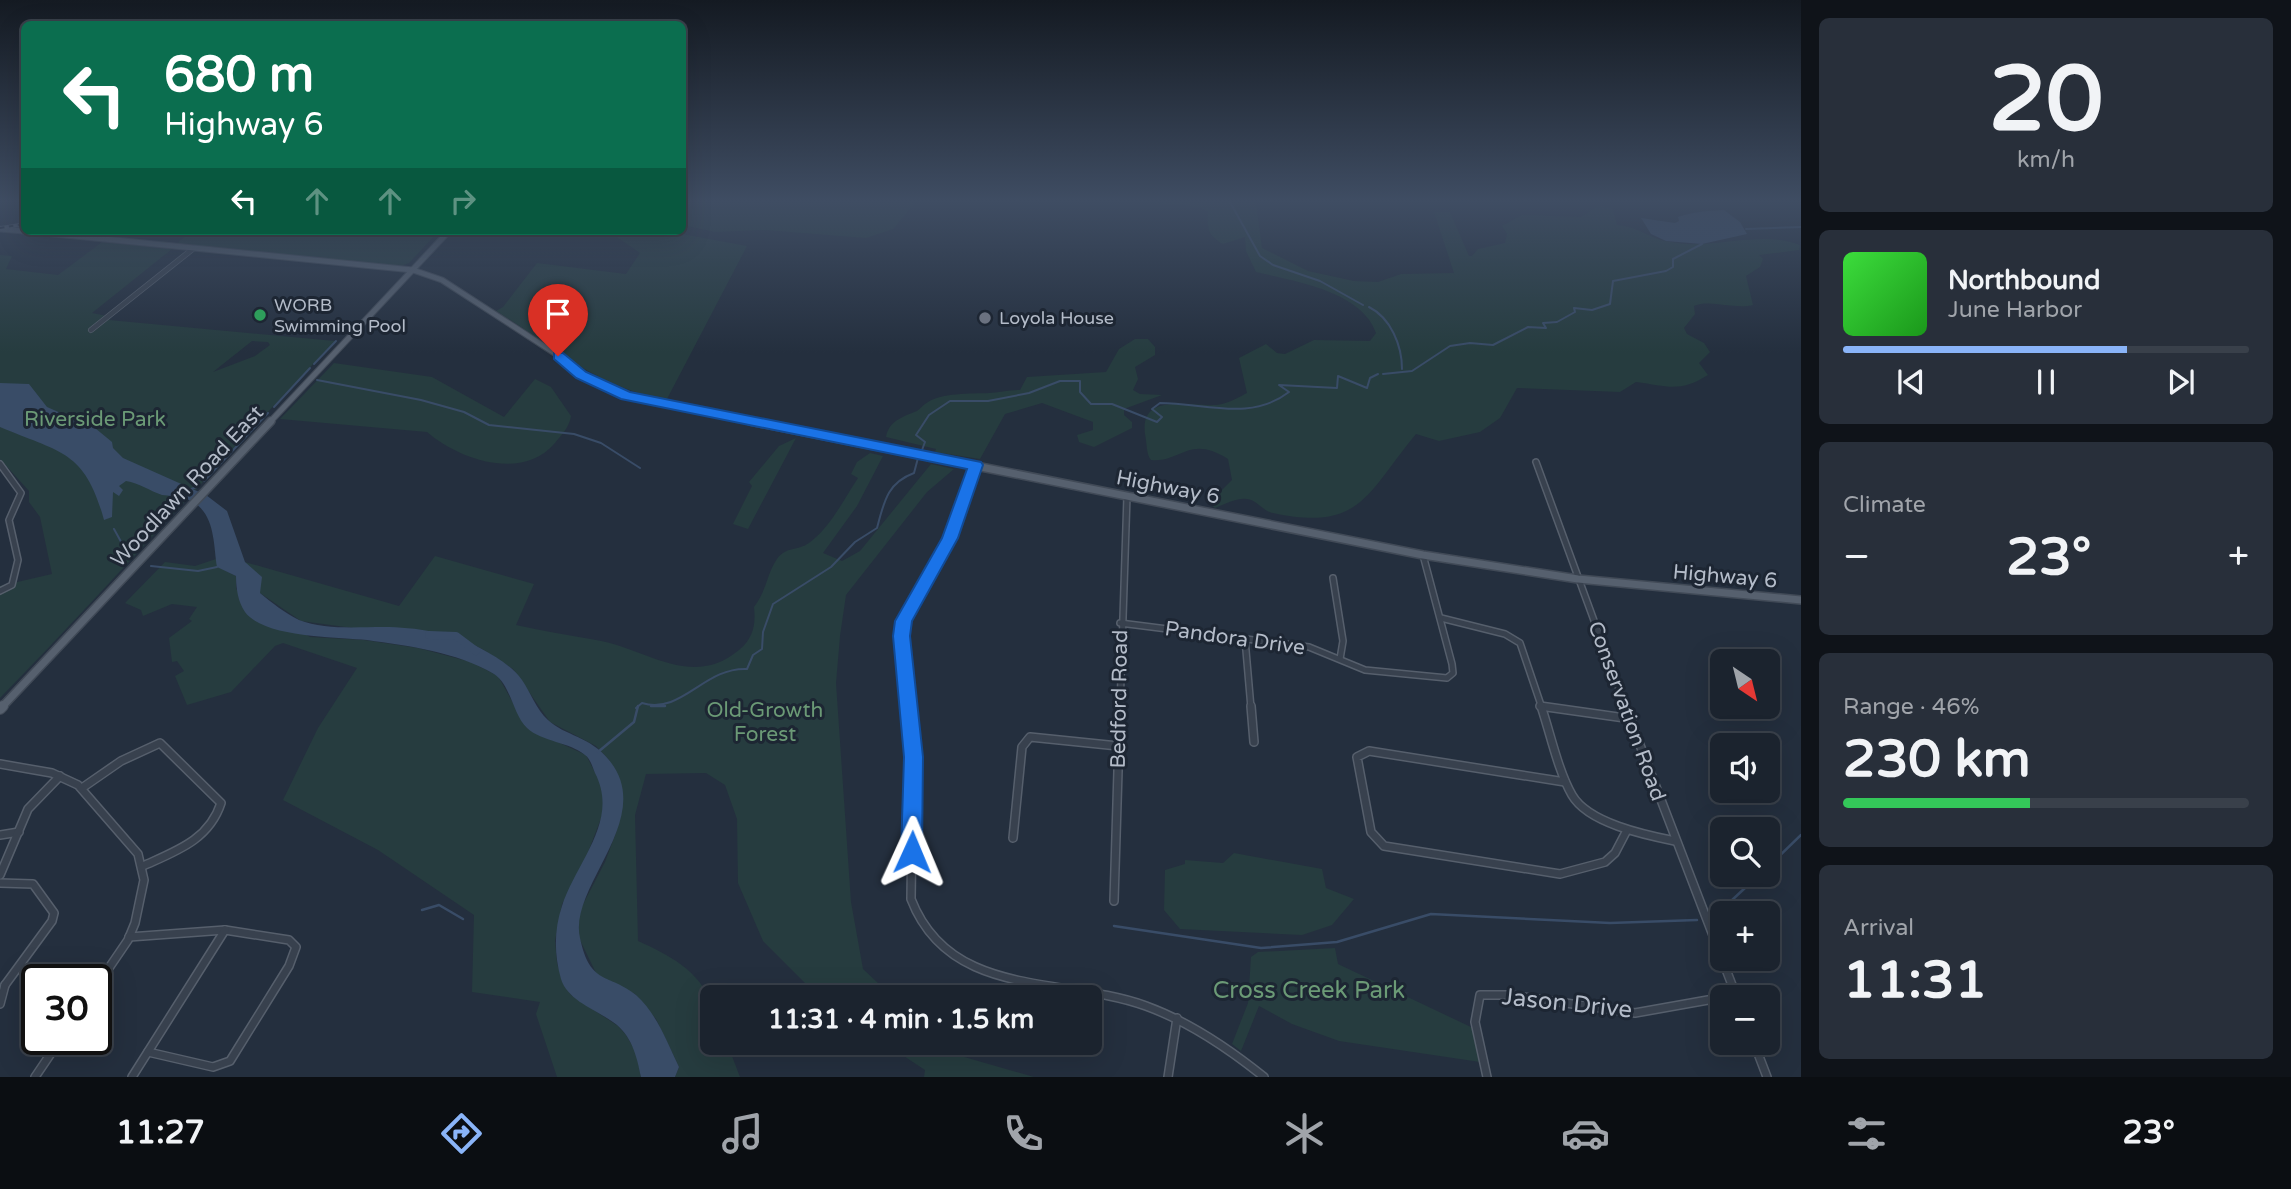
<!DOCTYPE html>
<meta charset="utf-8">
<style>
:root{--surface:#1b232e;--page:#282f3a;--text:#f1f3f6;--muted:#a0a4aa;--line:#39404a;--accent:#8ab4f8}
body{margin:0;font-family:"Varela Round",sans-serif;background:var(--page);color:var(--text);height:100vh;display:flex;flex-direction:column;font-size:26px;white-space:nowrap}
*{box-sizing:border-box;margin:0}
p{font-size:23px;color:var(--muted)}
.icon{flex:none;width:38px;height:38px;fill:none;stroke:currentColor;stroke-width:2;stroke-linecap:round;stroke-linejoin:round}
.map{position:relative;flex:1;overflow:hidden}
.sheet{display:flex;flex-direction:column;gap:18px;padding:18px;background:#0f1319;width:490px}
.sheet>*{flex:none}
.guide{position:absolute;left:21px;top:21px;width:665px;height:214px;border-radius:10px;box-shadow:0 7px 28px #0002,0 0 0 2px var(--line);background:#0b6e4f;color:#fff;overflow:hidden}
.needle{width:46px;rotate:145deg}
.fabs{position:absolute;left:1710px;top:649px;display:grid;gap:14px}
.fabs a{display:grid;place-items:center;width:70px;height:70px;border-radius:10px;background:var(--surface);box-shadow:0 7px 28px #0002,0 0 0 2px var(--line);font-size:35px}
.speed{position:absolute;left:21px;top:964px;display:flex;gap:14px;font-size:35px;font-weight:700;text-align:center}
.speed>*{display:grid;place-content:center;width:91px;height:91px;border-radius:50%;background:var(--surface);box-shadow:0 7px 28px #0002,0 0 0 2px var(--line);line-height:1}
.speed .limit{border:4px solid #111;border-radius:10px;background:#fff;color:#111}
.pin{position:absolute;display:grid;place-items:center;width:60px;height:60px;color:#fff;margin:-72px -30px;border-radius:50% 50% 50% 0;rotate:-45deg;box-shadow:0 0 7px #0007}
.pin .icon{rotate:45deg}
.me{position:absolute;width:77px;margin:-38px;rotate:1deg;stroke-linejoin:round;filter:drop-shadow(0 0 5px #0008)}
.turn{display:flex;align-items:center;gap:24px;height:147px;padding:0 28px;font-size:32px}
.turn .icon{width:91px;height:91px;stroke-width:2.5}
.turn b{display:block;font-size:49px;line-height:60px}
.lanes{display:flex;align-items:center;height:66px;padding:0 28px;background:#0003;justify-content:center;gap:35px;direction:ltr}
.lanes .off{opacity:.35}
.big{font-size:52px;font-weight:800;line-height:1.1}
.sheet .tile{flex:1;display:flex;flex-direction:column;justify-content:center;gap:10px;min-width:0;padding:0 24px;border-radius:10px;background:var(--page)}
.sheet .dial{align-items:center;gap:0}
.dial b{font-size:91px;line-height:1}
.song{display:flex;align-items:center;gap:21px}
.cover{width:84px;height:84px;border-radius:10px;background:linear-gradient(135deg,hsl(120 70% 55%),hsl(120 70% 35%))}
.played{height:7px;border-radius:4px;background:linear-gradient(90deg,var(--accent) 70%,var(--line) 70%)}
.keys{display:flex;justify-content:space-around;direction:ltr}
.heat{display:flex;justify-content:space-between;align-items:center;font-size:38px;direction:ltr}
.charge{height:10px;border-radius:5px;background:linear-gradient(90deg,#34c759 46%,var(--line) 0)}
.trip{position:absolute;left:700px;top:985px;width:402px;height:70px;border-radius:10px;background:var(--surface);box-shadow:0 7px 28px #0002,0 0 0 2px var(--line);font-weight:800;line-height:70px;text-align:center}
.dock{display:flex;height:112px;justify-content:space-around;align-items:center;background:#0b0e12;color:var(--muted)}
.dock .icon{width:49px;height:49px}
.dock .current{color:var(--accent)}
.dock b{font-size:32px;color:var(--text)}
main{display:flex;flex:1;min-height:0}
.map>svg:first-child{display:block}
.green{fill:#263c3f;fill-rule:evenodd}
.water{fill:#394c67}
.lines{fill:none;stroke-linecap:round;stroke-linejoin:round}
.stream-far1{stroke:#394c67;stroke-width:2}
.stream{stroke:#394c67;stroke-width:2.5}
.river{stroke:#394c67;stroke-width:8}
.minor-far2-casing{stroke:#565f6c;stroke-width:6}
.minor-far1-casing{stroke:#565f6c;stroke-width:8}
.minor-casing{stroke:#565f6c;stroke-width:10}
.major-far2-casing{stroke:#414a57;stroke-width:7}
.major-far1-casing{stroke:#414a57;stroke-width:10}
.major-casing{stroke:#414a57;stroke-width:12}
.minor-far2{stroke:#38414e;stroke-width:4.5}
.minor-far1{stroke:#38414e;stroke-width:5}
.minor{stroke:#38414e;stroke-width:7}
.major-far2{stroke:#56606e;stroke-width:5}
.major-far1{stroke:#56606e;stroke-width:7}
.major{stroke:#56606e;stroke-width:10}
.rail-casing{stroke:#5a6575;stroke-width:3.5}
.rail{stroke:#1d2633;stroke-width:2;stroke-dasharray:4.5;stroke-linecap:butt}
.route{fill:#1a73e8;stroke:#114b97;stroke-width:2}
.leisure-dot{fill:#2e9e5b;stroke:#1d2633;stroke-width:2.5}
.worship-dot{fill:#6b7280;stroke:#1d2633;stroke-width:2.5}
.labels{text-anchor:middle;stroke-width:6;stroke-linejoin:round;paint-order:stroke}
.far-poi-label{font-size:18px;fill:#b4bcc9;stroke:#1d2633;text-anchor:start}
.park-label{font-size:21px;fill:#6b9a76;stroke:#1d2633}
.street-label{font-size:21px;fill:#b4bcc9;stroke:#1d2633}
.near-park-label{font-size:24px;fill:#6b9a76;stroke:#1d2633}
.near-street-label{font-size:24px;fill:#b4bcc9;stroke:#1d2633}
</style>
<main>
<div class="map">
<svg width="1801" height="1077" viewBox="0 0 1801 1077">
<rect width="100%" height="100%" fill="#242f3e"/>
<g class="green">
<polygon points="690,202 912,202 914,204 893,229 866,238 765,230 715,232 687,226 683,216"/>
<path d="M1145 202H1256L1262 248 1308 271 1354 281 1378 282 1401 274 1454 273 1434 212H1450L1469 256H1472L1478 249 1505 243 1507 234 1502 226 1522 215 1581 217 1600 205 1613 209 1617 225C1634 226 1644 234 1658 239 1669 243 1691 245 1702 244 1733 242 1771 233 1800 245L1799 250 1759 255 1763 259 1760 267 1746 276 1753 305C1734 310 1711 299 1694 306L1695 314 1684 328 1687 334 1704 343 1710 352 1699 363 1708 375C1679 393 1668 386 1636 382L1620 392 1517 388 1500 418 1480 432 1439 441 1416 434C1367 493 1361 532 1273 513 1266 512 1261 506 1255 502 1243 494 1228 503 1215 508L1209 503 1232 480 1228 459C1189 434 1181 463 1151 460 1146 454 1147 443 1145 434 1139 388 1199 410 1222 404 1231 402 1239 397 1247 393L1239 358 1266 344 1277 353 1285 354 1314 340 1370 341 1376 333C1362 291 1294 281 1256 272L1246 251 1245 237 1223 244C1208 235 1207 230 1208 212L1200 207Z"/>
<polygon points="192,231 439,231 409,263 401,266 176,244"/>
<path d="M608 231H666L747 246 667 399C599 390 553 346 496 311L503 307 537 263 626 274 640 253Z"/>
<path d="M102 242 172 249 92 313 112 317 109 320 335 341C221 460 114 581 0 698V586L52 574 40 517 29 502V491L0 459V255L12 256 6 269 58 275ZM252 341 268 342 270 345 255 356 213 372Z"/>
<path d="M1135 339H1148L1155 347V355L1135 367 1138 379 1133 390 1140 394 1162 395 1124 409V415L1132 422V428L1094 447 1079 442 1077 435 1093 430V422L1042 403 1005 414 980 459 935 452 936 449 886 437C889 421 902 417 917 411 920 409 922 406 925 404 941 392 971 394 989 393 998 393 1009 390 1020 390L1027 377 1106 372 1119 349Z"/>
<path d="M334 363 432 377 504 417 535 379 551 387 571 416C569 428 562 434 555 443 522 482 458 459 427 432L280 419Z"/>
<polygon points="796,438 748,529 733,524 752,486 749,482 779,446"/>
<path d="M870 453 883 456 857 506 823 553 842 561 860 551 931 464 954 469 927 492 846 595 840 636 836 683 851 902 863 969 893 997H819L763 941 738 883 737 819 725 785 706 773 646 774 635 815 638 941C667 954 701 971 711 1004 715 1016 712 1031 712 1043H727L740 1077H675L679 1067 656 1019 635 994 598 977 579 938 578 914 605 862 617 830 610 761 596 746 550 722 513 669 482 649 455 636 404 628H353L301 621 260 593 245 562 399 606 435 556 534 584 516 625C543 631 569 635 596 640 646 648 691 690 739 650 753 639 756 625 754 607 767 590 767 573 777 559 786 546 798 551 809 543 830 528 844 499 858 478L851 474 857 462Z"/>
<polygon points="216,559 218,567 236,576 236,589 310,637 364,640 418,648 471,662 498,676 527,728 586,755 603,788 603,813 584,863 562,904 555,941 557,963 563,983 571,995 618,1026 626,1035 636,1052 641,1077 557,1077 536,1014 540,1002 472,992 474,915 378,850 283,800 318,728 357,668 283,643 275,646 231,692 187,705 175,676 184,671 177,661 172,662 169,638 192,621 189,619 197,607 172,604 143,616 141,610 125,603 165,562 195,566"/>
<polygon points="1234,853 1322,869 1326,888 1354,899 1332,925 1302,935 1180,929 1164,910 1165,870 1185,864 1185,860 1223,863"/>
<polygon points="1335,948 1338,964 1473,1028 1480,1062 1339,1041 1292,1024 1259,1006 1241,1051 1232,1044 1248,1003 1251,957 1258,952"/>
<polygon points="884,1043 942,1043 954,1054 1034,1077 924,1077 925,1070"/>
</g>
<g class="water">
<path d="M1724 210 1740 222 1747 234 1702 244 1666 241 1651 234 1641 218 1675 223 1679 221 1678 217C1693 212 1706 211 1724 210Z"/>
<path d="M0 383 29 384 47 407 95 428 112 442 113 448 123 458 206 495 227 511 245 562 262 577 260 593C272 603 285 613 299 620 324 630 357 627 383 627 416 627 452 633 480 648 495 656 512 666 522 680 531 693 536 709 548 720 565 736 590 736 609 760 657 818 568 886 580 938 590 986 609 973 636 995 657 1014 667 1042 679 1067L675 1077H641C637 1058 633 1039 617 1025 600 1011 568 1002 561 979 554 954 554 930 562 906 576 862 620 821 595 773 593 768 590 758 585 755 570 742 542 742 527 728 513 715 511 685 494 674 457 652 409 646 367 640 338 637 264 638 245 612 238 602 236 588 236 576L217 567C213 543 216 508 184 498 177 496 169 496 162 495 150 491 139 483 126 481L119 486 123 490 119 496 113 492 112 517 104 520C85 450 61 453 0 427Z"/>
</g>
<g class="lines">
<g class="stream-far1">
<polyline points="1230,202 1260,256 1273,265 1320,281 1363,305"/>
<polyline points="1746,229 1801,227"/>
<path d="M1369 307C1391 318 1402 346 1402 369"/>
<polyline points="314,364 336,341"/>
<polyline points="1383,374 1412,371 1450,346 1470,343 1493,345 1528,327 1546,328 1543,323 1557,322 1575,312 1574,308 1592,310 1610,304 1613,281 1666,271 1673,267 1673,259 1702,244"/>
<polyline points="317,380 421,400 464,412 489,425 574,434 601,443 640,468"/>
<polyline points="274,407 310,368"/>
<path d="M922 450 925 442 916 435 929 415 950 401H988L1029 393 1060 381H1080V392L1091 404H1112L1157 422 1162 417 1152 409 1160 403C1205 403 1250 422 1289 392L1279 385 1337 388 1338 376 1367 388 1370 378 1378 374"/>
<polyline points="204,481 268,413"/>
<polyline points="188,490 197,487"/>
<polyline points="114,529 130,558"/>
<polyline points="151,566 198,571 217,567"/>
<path d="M636 708 642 703C682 715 704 667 747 669L753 655 762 649 763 632 773 604 831 567 855 542 877 528C884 502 887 483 914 473L918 458"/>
</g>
<g class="stream">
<polyline points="651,706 665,706"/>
<polyline points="598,752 634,722 638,706"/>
<polyline points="1768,867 1801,835"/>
<polyline points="422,910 439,905 463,919"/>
<polyline points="1712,910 1731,901 1759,875"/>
<polyline points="1114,926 1261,948 1337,942 1431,914 1610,923 1697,920"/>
</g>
<polyline class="river" points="429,635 456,636 476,651"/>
<g class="minor-far2-casing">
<polyline id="minor-far2" points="91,330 194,248"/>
</g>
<g class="minor-far1-casing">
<g id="minor-far1">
<polyline points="1536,462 1626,708"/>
<polyline points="0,464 21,493 9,520 18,560 12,585 0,591"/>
<polyline points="1333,578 1343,641 1340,659"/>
<polyline points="1441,618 1505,634 1520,643 1542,708"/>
<polyline points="1120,623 1309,647 1365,670 1447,678 1453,673 1452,664 1423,555"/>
<polyline points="1245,639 1251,708"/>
<polyline points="1540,706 1551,708"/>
<polyline points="909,708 903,621 949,538 976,465"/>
<polyline points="1120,708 1127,496"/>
</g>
</g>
<g class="minor-casing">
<g id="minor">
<path d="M908 706 913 757 911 899C950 1000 1065 976 1146 1006 1190 1022 1228 1048 1264 1077"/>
<polyline points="1251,706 1254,742"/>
<polyline points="1540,706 1632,719"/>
<path d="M1541 706C1550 732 1558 771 1572 795 1588 823 1645 835 1675 841"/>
<polyline points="1625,706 1737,998"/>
<polyline points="0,764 52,773 78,785 138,854 144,880 135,923 128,940 96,987"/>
<polyline points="1565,782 1369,751 1357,757 1371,832 1384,846 1560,874 1605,862 1615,853 1626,832"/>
<path d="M82 788 121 761 160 743 221 803C209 840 176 851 143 866"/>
<polyline points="0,835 19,832"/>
<polyline points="1013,838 1022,747 1030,737 1118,746"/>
<polyline points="0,875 28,809 60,776"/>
<polyline points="0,883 33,884 54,913 52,921 5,985"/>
<polyline points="1114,901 1120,706"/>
<polyline points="129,937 225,930 289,940 296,947 289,966 230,1061 213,1067 148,1052"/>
<polyline points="0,1004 5,985"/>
<polyline points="1754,1043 1767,1077"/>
<polyline points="35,1077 60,1040"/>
<polyline points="132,1077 225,930"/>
<polyline points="1168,1077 1177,1018"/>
<polyline points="1487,1077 1475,1022 1480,995 1510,995 1635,1013 1736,995"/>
</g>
</g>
<g class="major-far2-casing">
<g id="major-far2">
<polyline points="0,229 24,231"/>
<polyline points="25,231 413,270 442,280 556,354 581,375 626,396 759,423"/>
<polyline points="269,423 449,231"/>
</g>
</g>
<g class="major-far1-casing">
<g id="major-far1">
<polyline points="750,421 1423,555 1578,579 1801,600"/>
<polyline points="1,708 271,421"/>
</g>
</g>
<g class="major-casing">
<polyline id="major" points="0,709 3,706"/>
</g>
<use href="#minor-far2" class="minor-far2"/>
<use href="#minor-far1" class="minor-far1"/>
<use href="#minor" class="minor"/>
<use href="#major-far2" class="major-far2"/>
<use href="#major-far1" class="major-far1"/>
<use href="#major" class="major"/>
<g class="rail-casing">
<polyline id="rail" points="0,228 24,224"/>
</g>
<use href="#rail" class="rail"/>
</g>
<linearGradient id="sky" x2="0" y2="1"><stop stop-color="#141a22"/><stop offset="0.57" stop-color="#3f4d63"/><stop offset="1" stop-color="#3f4d63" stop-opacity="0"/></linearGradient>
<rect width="1801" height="353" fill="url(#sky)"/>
<polygon class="route" points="554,353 563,353 586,372 630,392 981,462 983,465 958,538 912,621 910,636 923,757 922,852 919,858 912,861 904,858 901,852 904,757 893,636 895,621 942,538 967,469 621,399 576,378 554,359"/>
<circle class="leisure-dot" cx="260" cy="315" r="7"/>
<circle class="worship-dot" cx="985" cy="318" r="7"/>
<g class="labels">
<g class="far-poi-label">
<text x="274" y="311">WORB<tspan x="274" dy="21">Swimming Pool</tspan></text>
<text x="999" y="324">Loyola House</text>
</g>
<g class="park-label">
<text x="95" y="426">Riverside Park</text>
<text x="765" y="717">Old-Growth<tspan x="765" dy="24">Forest</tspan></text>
</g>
<g class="street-label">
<text transform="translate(187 486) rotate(-47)" y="7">Woodlawn Road East</text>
<text transform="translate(1168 487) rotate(11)" y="7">Highway 6</text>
<text transform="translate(1725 576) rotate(5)" y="7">Highway 6</text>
<text transform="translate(1235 638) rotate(8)" y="7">Pandora Drive</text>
<text transform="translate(1119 699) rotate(-89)" y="7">Bedford Road</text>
<text transform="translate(1627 711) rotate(70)" y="7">Conservation Road</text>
</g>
<g class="near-park-label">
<text x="1309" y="998">Cross Creek Park</text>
</g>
<g class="near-street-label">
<text transform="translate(1567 1003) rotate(6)" y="8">Jason Drive</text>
</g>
</g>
</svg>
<div class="fabs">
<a><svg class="needle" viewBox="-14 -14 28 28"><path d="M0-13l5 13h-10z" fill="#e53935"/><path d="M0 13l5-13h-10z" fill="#a0a4aa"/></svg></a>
<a><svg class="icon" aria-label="sound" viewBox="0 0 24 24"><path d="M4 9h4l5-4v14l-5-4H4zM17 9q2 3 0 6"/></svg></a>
<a><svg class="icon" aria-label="search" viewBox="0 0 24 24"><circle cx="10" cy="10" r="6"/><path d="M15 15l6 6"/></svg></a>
<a>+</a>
<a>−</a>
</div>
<div class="speed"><div class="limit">30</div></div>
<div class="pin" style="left:558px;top:356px;background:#d93025"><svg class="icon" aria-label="arrive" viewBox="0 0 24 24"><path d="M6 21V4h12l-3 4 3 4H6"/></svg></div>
<svg class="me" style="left:912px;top:852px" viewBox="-20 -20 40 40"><path d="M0-17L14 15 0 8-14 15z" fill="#1a73e8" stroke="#fff" stroke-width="4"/></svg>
<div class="trip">11:31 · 4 min · 1.5 km</div>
<div class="guide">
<div class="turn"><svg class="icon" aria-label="left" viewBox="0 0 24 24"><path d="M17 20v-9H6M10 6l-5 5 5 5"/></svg><div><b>680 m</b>Highway 6</div></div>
<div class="lanes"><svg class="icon" aria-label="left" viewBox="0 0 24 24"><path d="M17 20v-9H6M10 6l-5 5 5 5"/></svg><svg class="icon off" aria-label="ahead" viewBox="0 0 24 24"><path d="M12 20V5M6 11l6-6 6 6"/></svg><svg class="icon off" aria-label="ahead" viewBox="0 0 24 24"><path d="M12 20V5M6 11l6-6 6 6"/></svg><svg class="icon off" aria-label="right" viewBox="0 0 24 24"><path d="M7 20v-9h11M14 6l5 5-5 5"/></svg></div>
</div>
</div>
<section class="sheet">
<div class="tile dial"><b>20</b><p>km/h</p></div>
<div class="tile">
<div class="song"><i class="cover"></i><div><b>Northbound</b><p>June Harbor</p></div></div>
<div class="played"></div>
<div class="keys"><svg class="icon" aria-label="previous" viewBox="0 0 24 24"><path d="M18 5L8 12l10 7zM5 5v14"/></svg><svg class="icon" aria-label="pause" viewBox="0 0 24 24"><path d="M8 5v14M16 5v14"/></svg><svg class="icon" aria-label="next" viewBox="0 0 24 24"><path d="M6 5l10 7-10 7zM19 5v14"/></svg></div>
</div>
<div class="tile"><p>Climate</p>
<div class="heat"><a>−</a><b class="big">23°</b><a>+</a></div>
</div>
<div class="tile"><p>Range · 46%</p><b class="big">230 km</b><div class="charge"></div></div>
<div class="tile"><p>Arrival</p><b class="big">11:31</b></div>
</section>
</main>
<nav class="dock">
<b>11:27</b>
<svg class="icon current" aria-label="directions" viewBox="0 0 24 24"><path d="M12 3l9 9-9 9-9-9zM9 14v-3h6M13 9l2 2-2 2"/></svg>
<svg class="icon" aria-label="music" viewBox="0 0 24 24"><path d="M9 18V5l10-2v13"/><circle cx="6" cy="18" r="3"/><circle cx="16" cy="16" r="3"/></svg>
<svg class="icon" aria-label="phone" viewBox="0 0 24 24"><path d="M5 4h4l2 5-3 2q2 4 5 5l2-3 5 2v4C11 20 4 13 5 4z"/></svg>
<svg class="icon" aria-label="climate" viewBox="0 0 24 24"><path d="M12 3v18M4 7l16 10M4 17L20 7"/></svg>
<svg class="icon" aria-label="car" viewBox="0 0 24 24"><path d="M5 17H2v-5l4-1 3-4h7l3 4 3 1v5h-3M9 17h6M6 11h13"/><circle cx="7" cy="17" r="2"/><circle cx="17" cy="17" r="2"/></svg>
<svg class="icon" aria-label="filters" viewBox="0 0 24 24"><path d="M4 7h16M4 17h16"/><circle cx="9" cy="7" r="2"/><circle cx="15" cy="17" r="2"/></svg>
<b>23°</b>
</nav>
